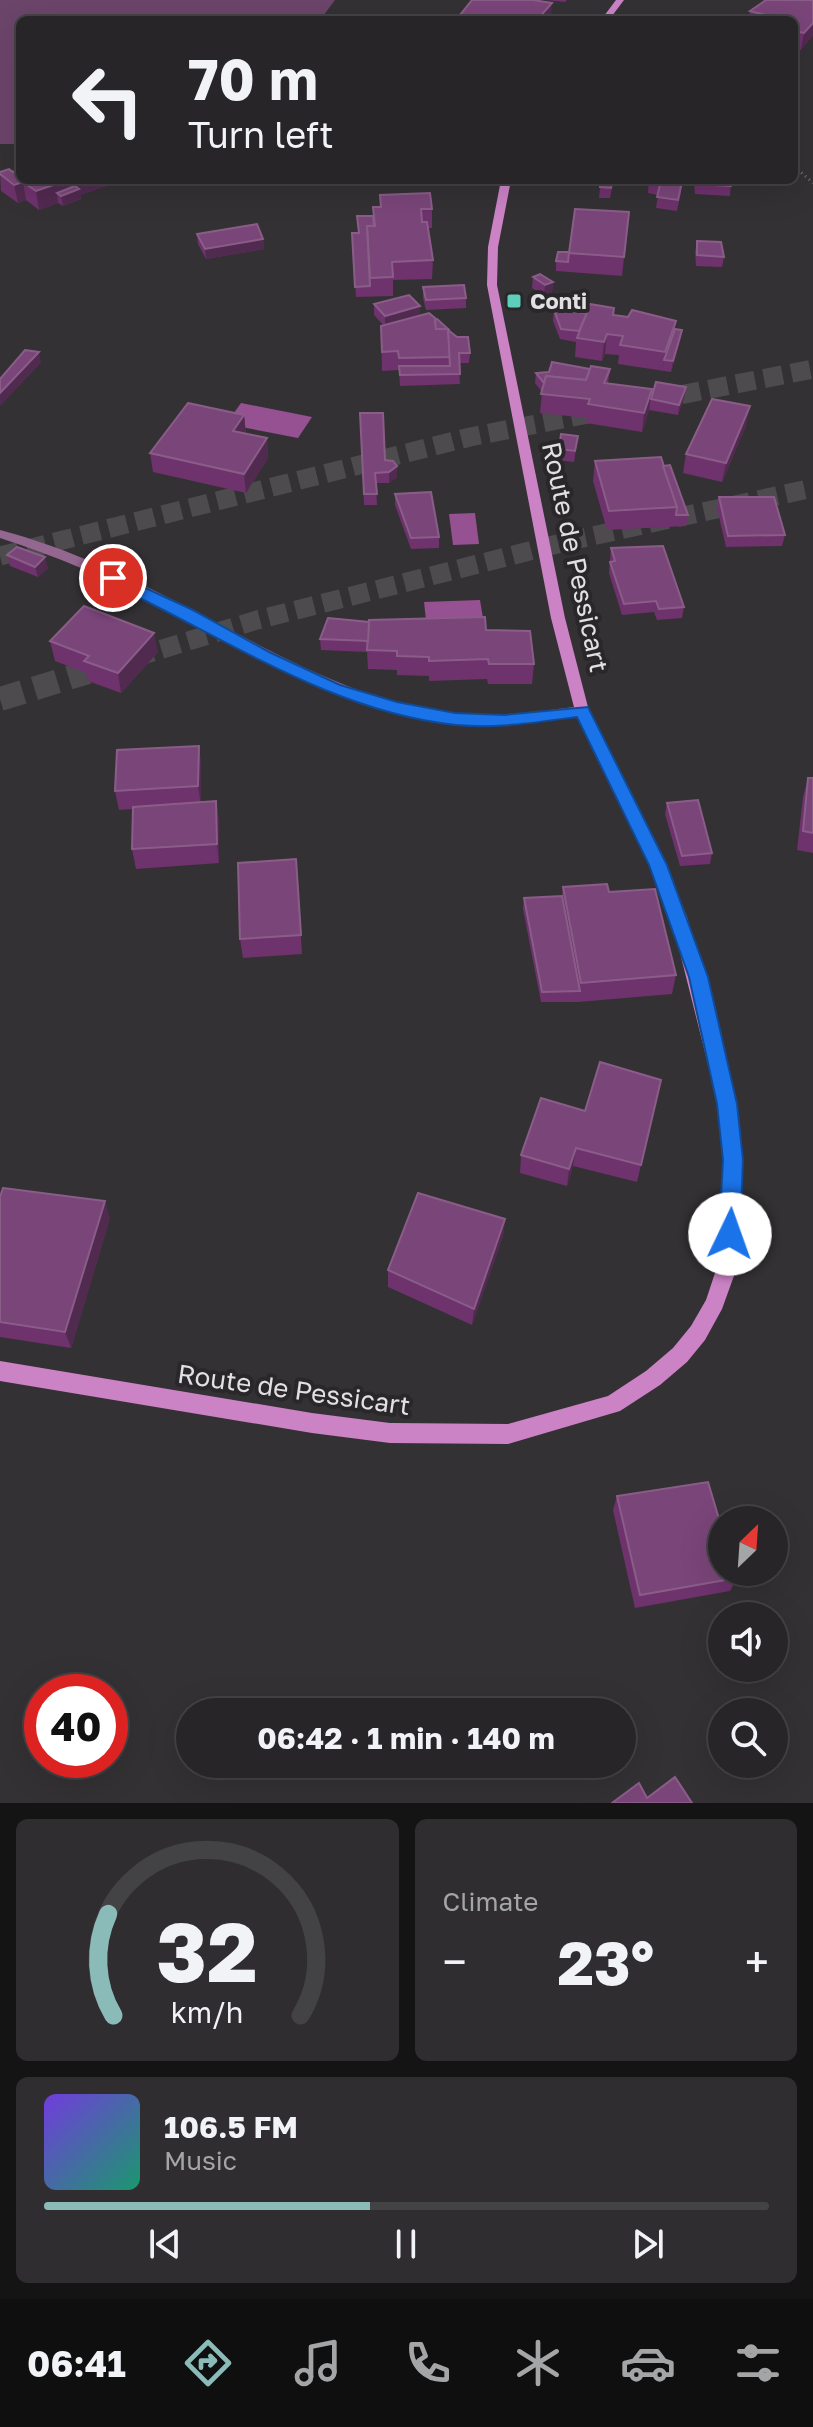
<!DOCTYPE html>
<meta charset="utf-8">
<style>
:root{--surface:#272527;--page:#2f2d2f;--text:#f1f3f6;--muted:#a4a5a7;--line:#434244;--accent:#8bbbb9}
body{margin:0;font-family:"Golos Text",sans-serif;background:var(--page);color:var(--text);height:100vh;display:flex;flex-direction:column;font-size:30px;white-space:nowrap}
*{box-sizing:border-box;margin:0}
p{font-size:26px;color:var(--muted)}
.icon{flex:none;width:44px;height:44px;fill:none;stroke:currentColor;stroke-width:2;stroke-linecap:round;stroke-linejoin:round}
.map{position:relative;height:1803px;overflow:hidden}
.side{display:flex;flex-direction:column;gap:16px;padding:16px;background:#151415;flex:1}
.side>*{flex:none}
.top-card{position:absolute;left:16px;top:16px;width:782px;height:168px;border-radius:12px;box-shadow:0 8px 32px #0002,0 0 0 2px var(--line);background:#272527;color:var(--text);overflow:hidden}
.needle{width:52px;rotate:25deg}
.buttons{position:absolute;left:708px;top:1506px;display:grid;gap:16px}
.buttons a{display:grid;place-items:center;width:80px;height:80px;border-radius:50%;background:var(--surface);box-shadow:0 8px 32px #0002,0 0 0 2px var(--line);font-size:40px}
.speed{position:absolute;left:24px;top:1674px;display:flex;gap:16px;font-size:40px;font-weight:700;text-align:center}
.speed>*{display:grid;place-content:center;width:104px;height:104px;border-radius:50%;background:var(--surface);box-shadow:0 8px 32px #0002,0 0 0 2px var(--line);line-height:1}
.speed .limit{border:12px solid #d22;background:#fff;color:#111}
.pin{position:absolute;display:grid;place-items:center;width:68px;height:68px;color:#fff;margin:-34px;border:4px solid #fff;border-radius:50%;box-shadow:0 2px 8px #0007}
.me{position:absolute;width:88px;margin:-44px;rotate:3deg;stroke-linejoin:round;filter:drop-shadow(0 0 6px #0008)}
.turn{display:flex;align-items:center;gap:28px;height:168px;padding:0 40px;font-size:36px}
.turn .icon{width:104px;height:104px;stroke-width:2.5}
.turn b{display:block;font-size:56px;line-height:68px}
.big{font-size:60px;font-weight:700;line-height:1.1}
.side .card{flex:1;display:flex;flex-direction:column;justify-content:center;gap:12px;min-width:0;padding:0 28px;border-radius:12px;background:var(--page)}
.side .dial{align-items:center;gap:0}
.dial svg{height:208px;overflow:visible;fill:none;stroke:var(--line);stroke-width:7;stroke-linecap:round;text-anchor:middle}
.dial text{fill:var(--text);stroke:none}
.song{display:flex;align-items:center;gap:24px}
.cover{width:96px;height:96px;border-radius:12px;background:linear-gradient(135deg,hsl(260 70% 55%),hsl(160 70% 35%))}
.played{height:8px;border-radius:4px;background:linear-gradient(90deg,var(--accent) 45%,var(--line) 45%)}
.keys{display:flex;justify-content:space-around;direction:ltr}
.heat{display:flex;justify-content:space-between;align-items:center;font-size:44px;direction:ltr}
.side .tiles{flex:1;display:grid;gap:16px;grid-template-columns:1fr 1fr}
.card:last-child{grid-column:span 2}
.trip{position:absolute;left:176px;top:1698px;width:460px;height:80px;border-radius:40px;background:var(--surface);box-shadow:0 8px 32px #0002,0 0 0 2px var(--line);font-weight:700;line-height:80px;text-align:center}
.dock{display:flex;height:128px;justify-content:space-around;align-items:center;background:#100f10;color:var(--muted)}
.dock .icon{width:56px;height:56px}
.dock .on{color:var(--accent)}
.dock b{font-size:36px;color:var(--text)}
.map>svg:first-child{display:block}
.green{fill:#6c456a}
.water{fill:#955191}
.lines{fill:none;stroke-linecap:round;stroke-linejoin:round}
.highway-tunnel-far1{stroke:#4e4b4e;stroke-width:19;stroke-dasharray:19 9;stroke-linecap:butt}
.highway-tunnel{stroke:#4e4b4e;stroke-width:24;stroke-dasharray:24 12;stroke-linecap:butt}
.path{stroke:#787678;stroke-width:3;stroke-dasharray:1 4;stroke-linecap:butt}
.lane{fill:#946791;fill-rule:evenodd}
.secondary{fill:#cb83c6;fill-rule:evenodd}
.wall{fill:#6e326c}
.shaded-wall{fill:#512a50}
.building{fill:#7a4579;stroke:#8a5d89;stroke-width:2}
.route{fill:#1a73e8;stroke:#114b97;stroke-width:2}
.poi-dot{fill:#5dceb9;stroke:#2a272a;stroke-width:3}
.labels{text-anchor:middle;stroke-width:8;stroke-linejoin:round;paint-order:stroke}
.far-poi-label{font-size:22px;font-weight:bold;fill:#e2e0e2;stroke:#2a272a;text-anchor:start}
.street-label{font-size:26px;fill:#e2e0e2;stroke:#2a272a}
</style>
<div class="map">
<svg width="813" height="1803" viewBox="0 0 813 1803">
<rect width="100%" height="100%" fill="#343134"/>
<polygon class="green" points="0,0 335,0 320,20 20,20 20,144 0,144"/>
<g class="water">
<polygon points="241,403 312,417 298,438 226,424"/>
<polygon points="475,513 479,544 453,545 449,514"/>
<polygon points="480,600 483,618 426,620 424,602"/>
</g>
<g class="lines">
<g class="highway-tunnel-far1">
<polyline points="654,400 813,369"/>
<polyline points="0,556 470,437 603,411"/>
<polyline points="81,674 257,620 569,541 813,488"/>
</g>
<polyline class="highway-tunnel" points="0,699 88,672"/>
<polyline class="path" points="794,166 813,183"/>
<path class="lane" d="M0 530C68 548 134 579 196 612 278 655 361 703 455 714 497 719 540 711 582 706L589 711 582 716C540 721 497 729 455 724 348 711 257 654 163 606 110 579 56 556 0 538Z"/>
<g class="secondary">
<polygon points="616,0 624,0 609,20 601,20"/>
<polygon points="501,180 511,180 498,247 497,285 565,618 589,711 666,865 687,917 736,1104 742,1160 739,1234 735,1273 722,1309 705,1340 687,1362 660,1385 620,1411 508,1444 390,1443 312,1433 0,1381 0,1361 312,1413 390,1423 508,1424 608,1396 646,1371 673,1348 691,1326 706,1300 715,1273 721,1234 724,1160 718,1104 671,917 650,865 575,711 551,618 487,285 488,247"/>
</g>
</g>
<g class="wall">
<polygon points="545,0 567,0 565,2"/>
<polygon points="813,0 801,50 794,49 794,20 749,20 750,11"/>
<polygon points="0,172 13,172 109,185 80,195 81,199 63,206 58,203 39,210 26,200 18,203 1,191"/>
<polygon points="601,180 612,188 610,198 599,198"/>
<polygon points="649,180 681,192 677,211 656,208 658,195 648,193"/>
<polygon points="694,180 731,180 730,196 695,194"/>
<polygon points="380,195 432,209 432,228 428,228 433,260 432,279 393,280 393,296 356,297 352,233 358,233 357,216 373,216 373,207 380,207"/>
<polygon points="629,212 622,276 556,271 556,261"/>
<polygon points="197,234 263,239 264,249 206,259 198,244"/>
<polygon points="697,241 724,257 722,267 696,266 695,252"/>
<polygon points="533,277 553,282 552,292 544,296 532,288"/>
<polygon points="423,287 466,298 466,308 426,310 423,298"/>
<polygon points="374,304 435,320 470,353 469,363 459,363 460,384 400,386 399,370 382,371 381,326 384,326 374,315"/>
<polygon points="554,310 676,321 675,329 682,330 680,341 671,372 618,364 619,355 605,354 602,361 575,357 576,342 560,339 553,321"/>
<polygon points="590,369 610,369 608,383 652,389 651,398 686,387 684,398 678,415 649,410 642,432 586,423 587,418 540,413 542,392 535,383 536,373"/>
<polygon points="360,413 385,460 397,466 397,477 389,483 376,483 377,505 364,505"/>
<polygon points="244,415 246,434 267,438 268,458 246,493 153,472 150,453"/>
<polygon points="746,426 722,482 683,473 686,454"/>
<polygon points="578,436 574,462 558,460 559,449"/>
<polygon points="595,461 663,466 688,515 686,526 607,530 593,481"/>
<polygon points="395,494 439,537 439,548 411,549 395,505"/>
<polygon points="719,497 785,535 782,546 726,547 717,508"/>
<polygon points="611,548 684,607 682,618 657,620 654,612 622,615 609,573"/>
<polygon points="7,555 48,568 38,577 10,566"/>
<polygon points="486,630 534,664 532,684 488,684 487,679 429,681 429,676 397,675 397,670 368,669 367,652 321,650 320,639"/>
<polygon points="50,641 158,652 121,693 88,681 86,673 55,661"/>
<polygon points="199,746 201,765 201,802 216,801 219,821 219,863 136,869 132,849 133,809 119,810 115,791"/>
<polygon points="808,778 813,778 813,853 797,850 803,797"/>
<polygon points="667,803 712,853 710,864 680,866 665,814"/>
<polygon points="296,859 302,954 243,958 240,939"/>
<polygon points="563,887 609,892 676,975 672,994 578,1002 541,1002 523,909 524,898 562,896"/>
<polygon points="661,1080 637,1182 573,1166 567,1186 520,1173 521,1155 585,1111"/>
<polygon points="0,1197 110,1218 71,1348 0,1337"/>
<polygon points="505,1219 503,1236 472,1325 388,1287 388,1270"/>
<polygon points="617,1496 737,1578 730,1591 635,1608 613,1510"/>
</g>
<g class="shaded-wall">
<polygon points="552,3 551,20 537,20"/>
<polygon points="813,23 813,36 801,50 804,33"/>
<polygon points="68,180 108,180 109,185 80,195 81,199 63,206 61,196 57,193 58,203 39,210 36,191"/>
<polygon points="23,182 26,200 18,203 14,185"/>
<polygon points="263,239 264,249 206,259 205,249"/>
<polygon points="553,282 552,292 544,296 545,285"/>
<polygon points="420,306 420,316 385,326 385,316"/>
<polygon points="676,321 674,340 664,360 662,371 665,352"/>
<polygon points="682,330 680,341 671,372 673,361"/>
<polygon points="607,334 605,354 602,361 604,342"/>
<polygon points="39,352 41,363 0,406 0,393"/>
<polygon points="686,387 684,398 678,415 679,405"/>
<polygon points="652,389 649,410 642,432 644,413"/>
<polygon points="750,406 746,426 722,482 726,463"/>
<polygon points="244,415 246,435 233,431"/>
<polygon points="267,438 268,458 246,493 244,474"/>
<polygon points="397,466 397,477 389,483 389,472"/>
<polygon points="45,557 48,568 38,577 35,567"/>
<polygon points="154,633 158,652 121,693 118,673"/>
<polygon points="199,746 201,765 201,805 198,786"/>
<polygon points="216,801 219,821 219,863 217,844"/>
<polygon points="576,1148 573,1166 567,1186 569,1169"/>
<polygon points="105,1201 110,1218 71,1348 65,1332"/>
<polygon points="505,1219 503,1236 472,1325 474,1309"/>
</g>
<g class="building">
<polygon points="472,0 533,0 552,3 537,20 456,20"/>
<polygon points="766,0 813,0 813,23 804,33 794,31 794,20 785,20 750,11"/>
<polygon points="9,169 13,172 20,169 20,180 68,180 36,191 23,182 14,185 0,174 0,172"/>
<polygon points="601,180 613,180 611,188 600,187"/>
<polygon points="649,180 671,180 682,182 678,200 657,197 660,185 649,183"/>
<polygon points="696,180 731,180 731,186 696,184"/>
<polygon points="75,186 79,189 61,196 57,193"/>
<polygon points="430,193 432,209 421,209 422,222 427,222 433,260 392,262 393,277 370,278 367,226 375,226 373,207 381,207 380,195"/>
<polygon points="575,209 629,212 624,257 569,253"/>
<polygon points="357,216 373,216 374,226 367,226 370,286 355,287 352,233 359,233"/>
<polygon points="257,224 263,239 205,249 197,234"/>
<polygon points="697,241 721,242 724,257 697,255"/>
<polygon points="558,252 569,252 568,262 556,261"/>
<polygon points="540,274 553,282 545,285 533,277"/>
<polygon points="464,285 466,298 426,300 423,287"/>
<polygon points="409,295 420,306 385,316 374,304"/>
<polygon points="590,304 614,308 613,315 628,317 632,310 676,321 665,352 620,345 623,336 607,334 604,342 577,338"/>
<polygon points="554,310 587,313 579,331 561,329"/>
<polygon points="429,313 435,318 436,329 448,329 451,357 399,358 398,351 382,352 381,326"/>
<polygon points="437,319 448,329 436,329 435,320"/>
<polygon points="675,329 682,330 673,361 664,360"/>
<polygon points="448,330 457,337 468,337 470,353 459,353 460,374 400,375 399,366 450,366"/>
<polygon points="25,350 39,352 0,393 0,379"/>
<polygon points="552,362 590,369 586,380 546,376 544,383 536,373 549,372"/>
<polygon points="591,366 610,369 604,383 652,389 644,413 588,404 590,399 541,394 546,376 586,380"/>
<polygon points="656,382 686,387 679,405 651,399"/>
<polygon points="712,399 750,406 726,463 686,454"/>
<polygon points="188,403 244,415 233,431 267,438 244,474 150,453"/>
<polygon points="360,413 383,413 385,460 393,461 397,466 389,472 375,473 377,494 364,494"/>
<polygon points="561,434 578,436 575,451 559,449"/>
<polygon points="661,457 677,507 609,511 595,461"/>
<polygon points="670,465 688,515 676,515 677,507 663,466"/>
<polygon points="431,492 439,537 411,538 395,494"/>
<polygon points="719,497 774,497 785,535 728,536"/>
<polygon points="663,546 684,607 659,609 656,601 624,604 610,562 615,561 611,548"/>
<polygon points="17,547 45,557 35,567 7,555"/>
<polygon points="84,606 154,633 118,673 84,661 89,656 50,641"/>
<polygon points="485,617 486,630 530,631 534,664 489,664 488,659 429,661 429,657 397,656 397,651 367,650 369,620"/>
<polygon points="328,618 369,622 368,641 320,639"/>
<polygon points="199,746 198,786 115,791 117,750"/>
<polygon points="808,778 813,778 813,833 803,831"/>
<polygon points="698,800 712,853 682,856 667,803"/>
<polygon points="216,801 217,844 132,849 133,807"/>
<polygon points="296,859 301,935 240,939 238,863"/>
<polygon points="607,884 609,892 655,889 676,975 581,983 563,887"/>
<polygon points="562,896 580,991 542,992 524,898"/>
<polygon points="600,1062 661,1080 641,1165 576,1148 569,1169 521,1155 541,1098 585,1111"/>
<polygon points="3,1188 105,1201 65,1332 0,1322 0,1197"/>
<polygon points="418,1193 505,1219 474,1309 388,1270"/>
<polygon points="708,1482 722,1529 722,1572 735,1572 737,1578 640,1595 617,1496"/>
<polygon points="675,1777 692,1803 612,1803 639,1783 647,1798"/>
</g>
<path class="route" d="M113 573 193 610 269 652 340 685 397 702 455 713 504 715 588 707 667 865 708 977 737 1104 743 1160 740 1234 737 1241 730 1243 722 1241 719 1234 723 1160 717 1104 689 977 649 865 577 717C537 722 497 729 456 725 330 712 219 634 107 582L105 578Z"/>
<rect class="poi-dot" x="506" y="293" width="16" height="16" rx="4"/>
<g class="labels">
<g class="far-poi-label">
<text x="530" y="309">Conti</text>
</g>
<g class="street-label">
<text transform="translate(575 557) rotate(78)" y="9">Route de Pessicart</text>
<text transform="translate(294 1390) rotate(8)" y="9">Route de Pessicart</text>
</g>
</g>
</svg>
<div class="buttons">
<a><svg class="needle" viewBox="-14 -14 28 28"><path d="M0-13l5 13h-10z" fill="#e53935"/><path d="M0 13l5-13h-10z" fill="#a4a5a7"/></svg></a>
<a><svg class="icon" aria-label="sound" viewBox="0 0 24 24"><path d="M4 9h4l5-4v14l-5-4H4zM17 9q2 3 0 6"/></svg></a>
<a><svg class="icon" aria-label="search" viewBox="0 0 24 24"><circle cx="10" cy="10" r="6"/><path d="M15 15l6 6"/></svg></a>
</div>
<div class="speed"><div class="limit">40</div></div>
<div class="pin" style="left:113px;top:578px;background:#d93025"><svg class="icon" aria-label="arrive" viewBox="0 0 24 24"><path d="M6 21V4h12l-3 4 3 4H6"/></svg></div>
<svg class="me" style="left:730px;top:1234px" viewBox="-20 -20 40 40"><circle r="19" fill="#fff"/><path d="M0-13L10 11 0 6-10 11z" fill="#1a73e8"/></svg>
<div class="trip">06:42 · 1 min · 140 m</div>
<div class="top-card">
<div class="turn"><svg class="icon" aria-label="left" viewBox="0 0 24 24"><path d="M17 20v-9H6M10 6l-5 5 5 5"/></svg><div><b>70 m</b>Turn left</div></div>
</div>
</div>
<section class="side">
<div class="tiles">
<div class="card dial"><svg viewBox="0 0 100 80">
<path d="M14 69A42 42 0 1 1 86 69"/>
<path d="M14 69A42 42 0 0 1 12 30" stroke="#8bbbb9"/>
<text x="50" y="56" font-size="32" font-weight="700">32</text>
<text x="50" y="72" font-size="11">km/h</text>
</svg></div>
<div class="card"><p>Climate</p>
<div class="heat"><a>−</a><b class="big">23°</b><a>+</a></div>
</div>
<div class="card">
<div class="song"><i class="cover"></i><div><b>106.5 FM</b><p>Music</p></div></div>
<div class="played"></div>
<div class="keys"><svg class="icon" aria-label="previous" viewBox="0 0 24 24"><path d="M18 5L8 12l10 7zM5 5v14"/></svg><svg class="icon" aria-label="pause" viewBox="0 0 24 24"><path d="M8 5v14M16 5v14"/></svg><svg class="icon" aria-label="next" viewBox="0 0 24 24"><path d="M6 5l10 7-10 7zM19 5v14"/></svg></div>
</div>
</div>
</section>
<nav class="dock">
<b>06:41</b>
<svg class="icon on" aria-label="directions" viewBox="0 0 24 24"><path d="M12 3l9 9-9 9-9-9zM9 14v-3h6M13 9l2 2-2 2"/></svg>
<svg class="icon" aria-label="music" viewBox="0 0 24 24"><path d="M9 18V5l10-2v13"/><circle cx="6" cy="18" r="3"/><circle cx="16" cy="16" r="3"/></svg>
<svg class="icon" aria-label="phone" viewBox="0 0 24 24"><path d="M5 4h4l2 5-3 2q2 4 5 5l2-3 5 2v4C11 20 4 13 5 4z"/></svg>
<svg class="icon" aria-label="climate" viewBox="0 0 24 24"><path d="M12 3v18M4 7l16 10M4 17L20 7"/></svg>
<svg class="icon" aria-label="car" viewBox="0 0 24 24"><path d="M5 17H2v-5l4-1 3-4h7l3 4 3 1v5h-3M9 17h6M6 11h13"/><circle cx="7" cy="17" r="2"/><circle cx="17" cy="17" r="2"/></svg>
<svg class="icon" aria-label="filters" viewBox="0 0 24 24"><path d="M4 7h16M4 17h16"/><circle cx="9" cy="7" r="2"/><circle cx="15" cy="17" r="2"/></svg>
</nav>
